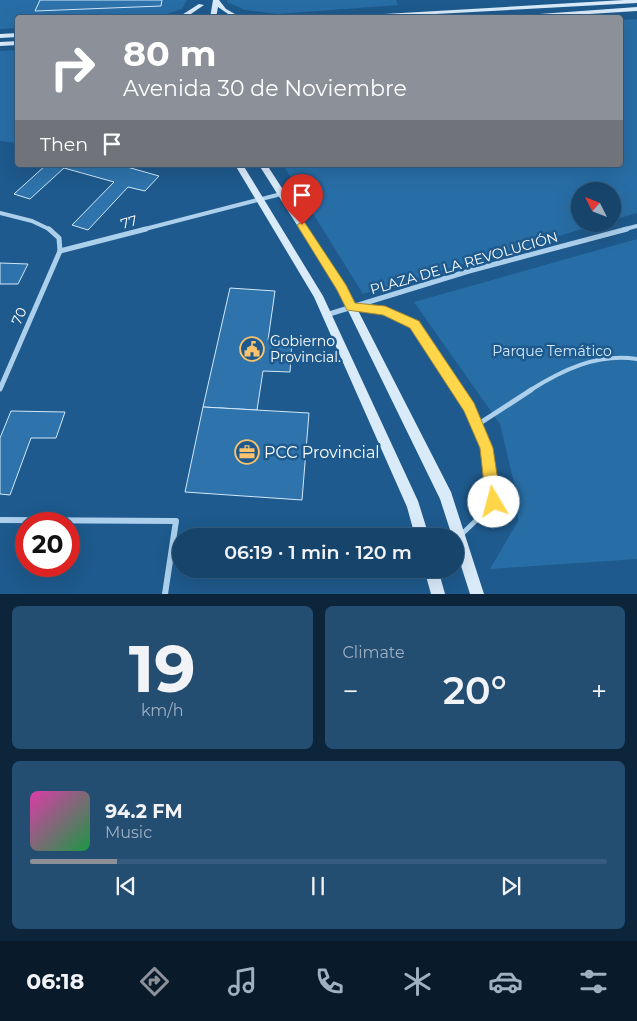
<!DOCTYPE html>
<meta charset="utf-8">
<style>
:root{--surface:#16446a;--page:#234e72;--text:#f1f3f6;--muted:#9eb0c1;--line:#355c7e;--accent:#8c9099}
body{margin:0;font-family:Montserrat,sans-serif;background:var(--page);color:var(--text);height:100vh;display:flex;flex-direction:column;font-size:19px;white-space:nowrap}
*{box-sizing:border-box;margin:0}
p{font-size:16px;color:var(--muted)}
.icon{flex:none;width:28px;height:28px;fill:none;stroke:currentColor;stroke-width:2;stroke-linecap:round;stroke-linejoin:round}
.map{position:relative;height:594px;overflow:hidden}
.details{display:flex;flex-direction:column;gap:12px;padding:12px;background:#0c253a;flex:1}
.details>*{flex:none}
.guide{position:absolute;left:15px;top:15px;width:608px;height:152px;border-radius:5px;box-shadow:0 5px 20px #0002,0 0 0 1px var(--line);background:#8c9099;color:#fff;overflow:hidden}
.needle{width:32px;rotate:312deg}
.fabs{position:absolute;left:571px;top:182px;display:grid;gap:10px}
.fabs a{display:grid;place-items:center;width:50px;height:50px;border-radius:50%;background:var(--surface);box-shadow:0 5px 20px #0002,0 0 0 1px var(--line);font-size:25px}
.speed{position:absolute;left:15px;top:512px;display:flex;gap:10px;font-size:25px;font-weight:700;text-align:center}
.speed>*{display:grid;place-content:center;width:65px;height:65px;border-radius:50%;background:var(--surface);box-shadow:0 5px 20px #0002,0 0 0 1px var(--line);line-height:1}
.speed .limit{border:8px solid #d22;background:#fff;color:#111}
.pin{position:absolute;display:grid;place-items:center;width:42px;height:42px;color:#fff;margin:-51px -21px;border-radius:50% 50% 50% 0;rotate:-45deg;box-shadow:0 0 5px #0007}
.pin .icon{rotate:45deg}
.me{position:absolute;width:55px;margin:-28px;rotate:352deg;stroke-linejoin:round;filter:drop-shadow(0 0 4px #0008)}
.turn{display:flex;align-items:center;gap:18px;height:105px;padding:0 25px;font-size:22px}
.turn .icon{width:65px;height:65px;stroke-width:2.5}
.turn b{display:block;font-size:35px;line-height:42px}
.then{display:flex;align-items:center;height:48px;padding:0 25px;background:#0003;gap:10px;font-size:19px}
.big{font-size:38px;font-weight:600;line-height:1.1}
.details .tile{flex:1;display:flex;flex-direction:column;justify-content:center;gap:8px;min-width:0;padding:0 18px;border-radius:8px;background:var(--page)}
.details .dial{align-items:center;gap:0}
.dial b{font-size:65px;line-height:1}
.song{display:flex;align-items:center;gap:15px}
.cover{width:60px;height:60px;border-radius:8px;background:linear-gradient(135deg,hsl(320 70% 55%),hsl(140 70% 35%))}
.played{height:5px;border-radius:2px;background:linear-gradient(90deg,var(--accent) 15%,var(--line) 15%)}
.keys{display:flex;justify-content:space-around;direction:ltr}
.heat{display:flex;justify-content:space-between;align-items:center;font-size:28px;direction:ltr}
.details .tiles{flex:1;display:grid;gap:12px;grid-template-columns:1fr 1fr}
.tile:last-child{grid-column:span 2}
.trip{position:absolute;left:172px;top:528px;width:292px;height:50px;border-radius:25px;background:var(--surface);box-shadow:0 5px 20px #0002,0 0 0 1px var(--line);font-weight:600;line-height:50px;text-align:center}
.tab-bar{display:flex;height:80px;justify-content:space-around;align-items:center;background:#091b2a;color:var(--muted)}
.tab-bar .icon{width:35px;height:35px}
.tab-bar .on{color:var(--accent)}
.tab-bar b{font-size:22px;color:var(--text)}
.map>svg:first-child{display:block}
.green{fill:#286ea6}
.building{fill:#2e73ab;stroke:#d2e8f9}
.lines{fill:none;stroke-linecap:round;stroke-linejoin:round}
.lane-far1{stroke:#acd0ec;stroke-width:4}
.lane{stroke:#acd0ec;stroke-width:5}
.street-far2{stroke:#acd0ec;stroke-width:4}
.street-far1{stroke:#acd0ec;stroke-width:5}
.street{stroke:#acd0ec;stroke-width:6}
.secondary{fill:#d9eaf9;fill-rule:evenodd}
.route{fill:#ffd54a;stroke:#a68a30}
.labels{text-anchor:middle;stroke-width:5;stroke-linejoin:round;paint-order:stroke}
.street-label{font-size:14px;fill:#fff;stroke:#1e5a8d}
.poi-label{font-size:14px;fill:#fff;stroke:#1e5a8d;text-anchor:start}
.park-label{font-size:14px;fill:#d2e8f9;stroke:#1e5a8d}
.near-poi-label{font-size:16px;fill:#fff;stroke:#1e5a8d;text-anchor:start}
</style>
<div class="map">
<svg width="637" height="594" viewBox="0 0 637 594">
<rect width="100%" height="100%" fill="#1e5a8d"/>
<g class="green">
<polygon points="0,0 187,0 182,9 158,17 18,18 17,28 0,29"/>
<polygon points="228,0 396,0 398,5 278,14 245,10 227,2"/>
<polygon points="637,19 637,213 613,220 612,191 580,191 580,224 599,224 363,294 283,165 620,165 620,20"/>
<polygon points="17,50 18,50 17,143 0,141 0,51"/>
<polygon points="637,239 637,559 490,569 518,521 515,487 500,424 414,302"/>
</g>
<g class="building">
<polygon points="40,0 162,0 161,6 35,11"/>
<polygon points="46,165 120,165 159,176 145,191 128,187 88,230 72,225 114,182 64,168 30,199 14,194"/>
<polygon points="0,263 28,264 18,284 0,284"/>
<polygon points="230,288 275,291 268,340 292,341 290,372 263,371 257,410 203,407"/>
<polygon points="203,407 309,413 302,500 185,492"/>
<polygon points="11,411 65,412 56,438 31,438 10,495 0,494 0,438"/>
</g>
<g class="lines">
<g class="lane-far1">
<polyline points="353,307 385,311 415,325 458,391"/>
<path d="M529 391C562 370 597 353 637 359"/>
</g>
<g class="lane">
<polyline points="457,390 469,408 486,448 494,503 462,534"/>
<polyline points="477,425 531,390"/>
</g>
<g class="street-far2">
<polyline points="0,213 32,221 51,230"/>
<polyline points="141,230 281,194"/>
<polyline points="622,230 637,226"/>
</g>
<g class="street-far1">
<polyline points="60,251 146,229"/>
<polyline points="326,315 469,271 627,229"/>
<polyline points="0,389 60,251 59,238 49,229"/>
</g>
<polyline class="street" points="0,520 176,521 165,594"/>
<g class="secondary">
<polygon points="213,0 219,0 226,9 242,18 234,18 218,7 216,18 210,18"/>
<polygon points="624,0 637,0 637,3 361,18 315,18"/>
<polygon points="199,4 204,5 185,18 177,18"/>
<polygon points="637,7 637,11 526,18 485,18"/>
<polygon points="18,33 18,37 0,38 0,34"/>
<polygon points="18,41 18,45 0,46 0,42"/>
<polygon points="235,165 243,165 323,296 418,501 429,536 415,536 407,507 314,297"/>
<polygon points="259,165 267,165 345,285 451,492 484,594 470,594 456,550 456,536 452,536 440,499 338,290"/>
<polygon points="424,569 438,569 445,594 431,594"/>
</g>
</g>
<polygon class="route" points="302,222 305,223 346,285 355,303 385,306 419,321 474,403 493,448 501,502 499,508 494,510 489,508 486,502 480,448 464,411 410,328 383,315 347,310 337,290 297,225"/>
<defs>
<g id="civic-ring" transform="scale(1.25)"><circle r="9.5" fill="#1e5a8d" stroke="#fbc36c" stroke-width="1.5"/><path d="M-.6-6.5H3V-4.5H.6V-3L4-1V1h2V6H-6V1h2V-1L-.6-3ZM-1.2 2.5V6h2.4V2.5Z" fill="#fbc36c"/></g>
<g id="office-ring" transform="scale(1.25)"><circle r="9.5" fill="#1e5a8d" stroke="#fbc36c" stroke-width="1.5"/><path d="M-6-3h4V-5.5h4V-3h4V5H-6ZM-1-4.5V-3h2v-1.5ZM-6 0V1H6V0Z" fill="#fbc36c"/></g>
</defs>
<g fill-rule="evenodd">
<use href="#civic-ring" x="252" y="349"/>
<use href="#office-ring" x="247" y="452"/>
</g>
<g class="labels">
<g class="street-label">
<text transform="translate(129 222) rotate(-15)" y="5">77</text>
<text transform="translate(464 263) rotate(-16)" y="5">PLAZA DE LA REVOLUCIÓN</text>
<text transform="translate(19 316) rotate(-66)" y="5">70</text>
</g>
<g class="poi-label">
<text x="270" y="346">Gobierno<tspan x="270" dy="16">Provincial.</tspan></text>
</g>
<g class="park-label">
<text x="552" y="356">Parque Temático</text>
</g>
<g class="near-poi-label">
<text x="264" y="458">PCC Provincial</text>
</g>
</g>
</svg>
<div class="fabs">
<a><svg class="needle" viewBox="-14 -14 28 28"><path d="M0-13l5 13h-10z" fill="#e53935"/><path d="M0 13l5-13h-10z" fill="#9eb0c1"/></svg></a>
</div>
<div class="speed"><div class="limit">20</div></div>
<div class="pin" style="left:302px;top:225px;background:#d93025"><svg class="icon" aria-label="arrive" viewBox="0 0 24 24"><path d="M6 21V4h12l-3 4 3 4H6"/></svg></div>
<svg class="me" style="left:494px;top:502px" viewBox="-20 -20 40 40"><circle r="19" fill="#fff"/><path d="M0-13L10 11 0 6-10 11z" fill="#ffd54a"/></svg>
<div class="trip">06:19 · 1 min · 120 m</div>
<div class="guide">
<div class="turn"><svg class="icon" aria-label="right" viewBox="0 0 24 24"><path d="M7 20v-9h11M14 6l5 5-5 5"/></svg><div><b>80 m</b>Avenida 30 de Noviembre</div></div>
<div class="then">Then<svg class="icon" aria-label="arrive" viewBox="0 0 24 24"><path d="M6 21V4h12l-3 4 3 4H6"/></svg></div>
</div>
</div>
<section class="details">
<div class="tiles">
<div class="tile dial"><b>19</b><p>km/h</p></div>
<div class="tile"><p>Climate</p>
<div class="heat"><a>−</a><b class="big">20°</b><a>+</a></div>
</div>
<div class="tile">
<div class="song"><i class="cover"></i><div><b>94.2 FM</b><p>Music</p></div></div>
<div class="played"></div>
<div class="keys"><svg class="icon" aria-label="previous" viewBox="0 0 24 24"><path d="M18 5L8 12l10 7zM5 5v14"/></svg><svg class="icon" aria-label="pause" viewBox="0 0 24 24"><path d="M8 5v14M16 5v14"/></svg><svg class="icon" aria-label="next" viewBox="0 0 24 24"><path d="M6 5l10 7-10 7zM19 5v14"/></svg></div>
</div>
</div>
</section>
<nav class="tab-bar">
<b>06:18</b>
<svg class="icon on" aria-label="directions" viewBox="0 0 24 24"><path d="M12 3l9 9-9 9-9-9zM9 14v-3h6M13 9l2 2-2 2"/></svg>
<svg class="icon" aria-label="music" viewBox="0 0 24 24"><path d="M9 18V5l10-2v13"/><circle cx="6" cy="18" r="3"/><circle cx="16" cy="16" r="3"/></svg>
<svg class="icon" aria-label="phone" viewBox="0 0 24 24"><path d="M5 4h4l2 5-3 2q2 4 5 5l2-3 5 2v4C11 20 4 13 5 4z"/></svg>
<svg class="icon" aria-label="climate" viewBox="0 0 24 24"><path d="M12 3v18M4 7l16 10M4 17L20 7"/></svg>
<svg class="icon" aria-label="car" viewBox="0 0 24 24"><path d="M5 17H2v-5l4-1 3-4h7l3 4 3 1v5h-3M9 17h6M6 11h13"/><circle cx="7" cy="17" r="2"/><circle cx="17" cy="17" r="2"/></svg>
<svg class="icon" aria-label="filters" viewBox="0 0 24 24"><path d="M4 7h16M4 17h16"/><circle cx="9" cy="7" r="2"/><circle cx="15" cy="17" r="2"/></svg>
</nav>
